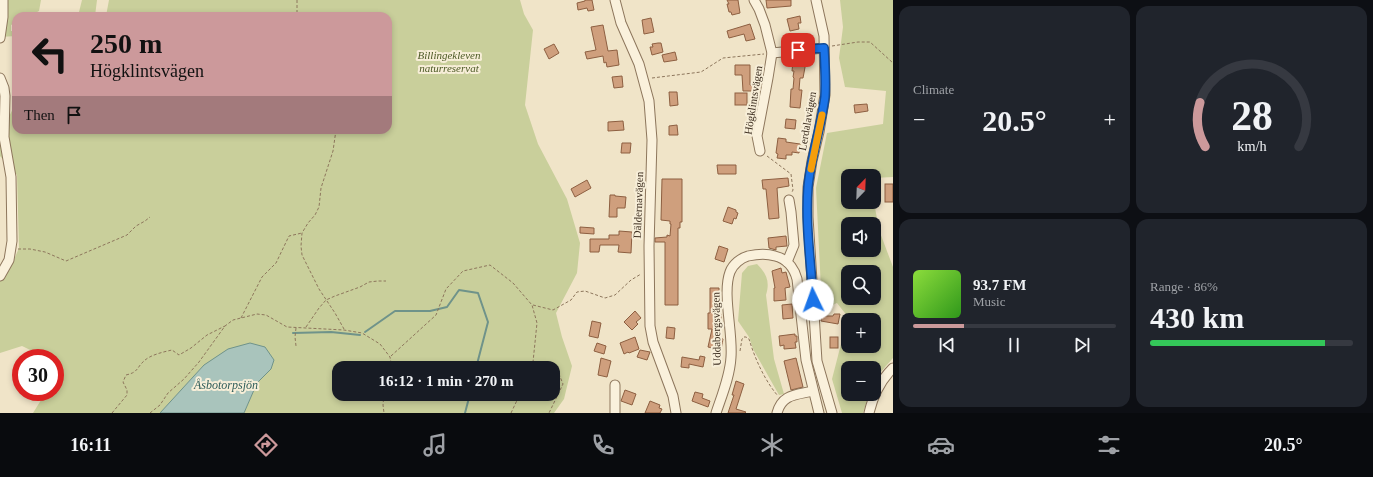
<!DOCTYPE html>
<meta charset="utf-8">
<style>
:root{--surface:#171b24;--page:#20242c;--text:#f1f3f6;--muted:#9ea1a6;--line:#363941;--accent:#cc999b}
body{margin:0;font-family:"Times New Roman",serif;background:var(--page);color:var(--text);height:100vh;display:flex;flex-direction:column;font-size:15px;white-space:nowrap}
*{box-sizing:border-box;margin:0}
p{font-size:13px;color:var(--muted)}
.icon{flex:none;width:22px;height:22px;fill:none;stroke:currentColor;stroke-width:2;stroke-linecap:round;stroke-linejoin:round}
.map{position:relative;flex:1;overflow:hidden}
.drawer{display:flex;flex-direction:column;gap:6px;padding:6px;background:#0d0f14;width:480px}
.drawer>*{flex:none}
.hud{position:absolute;left:12px;top:12px;width:380px;height:122px;border-radius:12px;box-shadow:0 2px 6px #0003;background:#cc999b;color:#111;overflow:hidden}
.needle{width:26px;rotate:23deg}
.controls{position:absolute;left:841px;top:169px;display:grid;gap:8px}
.controls a{display:grid;place-items:center;width:40px;height:40px;border-radius:8px;background:var(--surface);box-shadow:0 2px 6px #0003;font-size:20px}
.speed{position:absolute;left:12px;top:349px;display:flex;gap:8px;font-size:20px;font-weight:700;text-align:center}
.speed>*{display:grid;place-content:center;width:52px;height:52px;border-radius:50%;background:var(--surface);box-shadow:0 2px 6px #0003;line-height:1}
.speed .limit{border:6px solid #d22;background:#fff;color:#111}
.pin{position:absolute;display:grid;place-items:center;width:34px;height:34px;color:#fff;margin:-17px;border-radius:8px;box-shadow:0 2px 6px #0006}
.me{position:absolute;width:44px;margin:-22px;rotate:357deg;stroke-linejoin:round;filter:drop-shadow(0 0 3px #0008)}
.turn{display:flex;align-items:center;gap:14px;height:84px;padding:0 12px;font-size:18px}
.turn .icon{width:52px;height:52px;stroke-width:2.5}
.turn b{display:block;font-size:28px;line-height:34px}
.then{display:flex;align-items:center;height:38px;padding:0 12px;background:#0003;gap:8px;font-size:15px}
.big{font-size:30px;font-weight:700;line-height:1.1}
.drawer .widget{flex:1;display:flex;flex-direction:column;justify-content:center;gap:6px;min-width:0;padding:0 14px;border-radius:12px;background:var(--page)}
.drawer .dial{align-items:center;gap:0}
.dial svg{height:104px;overflow:visible;fill:none;stroke:var(--line);stroke-width:7;stroke-linecap:round;text-anchor:middle}
.dial text{fill:var(--text);stroke:none}
.song{display:flex;align-items:center;gap:12px}
.cover{width:48px;height:48px;border-radius:6px;background:linear-gradient(135deg,hsl(90 70% 55%),hsl(110 70% 35%))}
.played{height:4px;border-radius:2px;background:linear-gradient(90deg,var(--accent) 25%,var(--line) 25%)}
.keys{display:flex;justify-content:space-around;direction:ltr}
.heat{display:flex;justify-content:space-between;align-items:center;font-size:22px;direction:ltr}
.charge{height:6px;border-radius:3px;background:linear-gradient(90deg,#34c759 86%,var(--line) 0)}
.drawer .tiles{flex:1;display:grid;gap:6px;grid-template-columns:repeat(2,1fr)}
.trip{position:absolute;left:332px;top:361px;width:228px;height:40px;border-radius:12px;background:var(--surface);box-shadow:0 2px 6px #0003;font-weight:700;line-height:40px;text-align:center}
.menu{display:flex;height:64px;justify-content:space-around;align-items:center;background:#090b0e;color:var(--muted)}
.menu .icon{width:28px;height:28px}
.menu .on{color:var(--accent)}
.menu b{font-size:18px;color:var(--text)}
main{display:flex;flex:1;min-height:0}
.map>svg:first-child{display:block}
.green{fill:#c9cf9b;fill-rule:evenodd}
.water{fill:#a9c4bc;stroke:#6f938a}
.lines{fill:none;stroke-linecap:round;stroke-linejoin:round}
.stream{stroke:#6f938a;stroke-width:2}
.building{fill:#cf9f7d;stroke:#8d5f41}
.minor-casing{stroke:#8d765c;stroke-width:11}
.path{stroke:#8d765c;stroke-width:1;stroke-dasharray:3 2;stroke-linecap:butt}
.minor{stroke:#faf1dc;stroke-width:9}
.route-casing{stroke:#114b97;stroke-width:10}
.route{stroke:#1a73e8;stroke-width:7}
.slow{stroke:#f59e0b;stroke-width:7}
.labels{text-anchor:middle;stroke-width:4;stroke-linejoin:round;paint-order:stroke}
.park-label{font-size:11px;font-style:italic;fill:#4d5a26;stroke:#f7eed8}
.street-label{font-size:11px;fill:#3d2e20;stroke:#f7eed8}
.water-label{font-size:12px;font-style:italic;fill:#2f5d5a;stroke:#f7eed8}
</style>
<main>
<div class="map">
<svg width="893" height="413" viewBox="0 0 893 413">
<rect width="100%" height="100%" fill="#f0e4c8"/>
<g class="green">
<polygon points="0,0 41,0 39,11 29,16 16,16 16,22 11,25 11,31 16,31 16,36 0,37"/>
<polygon points="82,0 97,0 95,16 78,16"/>
<path d="M109 0H520L524 14 533 30 525 105 538 144 567 199 580 243 577 273 556 313 562 337 572 366 564 399 554 413H244L257 383 271 369 204 365 160 413H33L46 392H55V379L59 374 55 369V358H47L22 346 0 353V277L9 271 19 248 17 175 0 156V136L16 102V130H388V16H106ZM339 368H553V394H339Z"/>
<path d="M840 0H893V177L874 178V176H848V202H874L879 230 893 267V358L878 375 874 384V368H848V394H869L863 413H842L832 379 848 317 837 303 822 309 816 188 827 133 883 124 886 91 845 87 839 58 843 27ZM848 224H874V250H848ZM848 272H874V298H848ZM848 320H874V346H848Z"/>
<path d="M757 264C767 274 770 282 766 295L774 359 784 394 779 395 753 349 749 337 738 321 742 273 748 266Z"/>
</g>
<polygon class="water" points="250,343 265,347 274,360 271,369 257,383 244,413 160,413 204,365 228,349"/>
<g class="lines">
<g class="stream">
<polyline points="365,332 395,311 430,311 447,307 459,290 478,293 488,322 476,368"/>
<polyline points="293,333 331,332 360,335"/>
<polyline points="465,413 470,394"/>
</g>
</g>
<g class="building">
<polygon points="585,0 592,0 594,10 588,11 587,8 578,10 577,3 585,1"/>
<polygon points="727,0 738,0 740,13 732,15 731,12 729,12 727,4 729,4"/>
<polygon points="766,0 791,0 791,6 767,8"/>
<polygon points="800,16 801,23 798,23 799,29 790,31 787,19"/>
<polygon points="651,18 654,32 644,34 642,20"/>
<polygon points="750,24 755,39 746,41 744,34 729,38 727,31"/>
<polygon points="603,25 608,51 617,50 619,65 607,67 606,62 604,63 603,56 587,59 585,52 596,50 591,27"/>
<polygon points="658,43 661,43 663,52 652,55 650,47 653,47 652,44"/>
<polygon points="554,44 559,53 549,59 544,49"/>
<polygon points="675,52 677,60 664,62 662,55"/>
<polygon points="793,61 806,62 803,78 800,78 799,90 802,90 800,108 790,107 791,89 793,89 794,78 793,77 794,71 792,71"/>
<polygon points="735,65 750,65 750,85 755,85 755,91 743,91 742,75 735,75"/>
<polygon points="622,76 623,87 614,88 612,77"/>
<polygon points="669,92 677,92 678,105 670,106"/>
<rect x="735" y="93" width="12" height="12"/>
<polygon points="867,104 868,111 855,113 854,105"/>
<polygon points="786,119 796,120 795,129 785,128"/>
<polygon points="623,121 624,130 608,131 608,122"/>
<polygon points="677,125 678,135 669,135 669,126"/>
<polygon points="778,138 786,139 786,142 800,144 799,153 792,152 792,155 786,155 786,159 777,158 778,154 776,153"/>
<polygon points="622,143 631,143 630,153 621,153"/>
<polygon points="717,165 736,165 736,174 718,174"/>
<polygon points="788,178 789,186 777,188 779,218 769,219 766,189 763,189 762,180"/>
<polygon points="662,179 682,179 682,222 680,222 680,228 678,228 678,305 665,305 665,242 655,242 655,238 667,237 667,235 670,236 671,224 670,224 670,221 661,220"/>
<polygon points="587,180 591,188 575,197 571,189"/>
<rect x="885" y="184" width="8" height="18"/>
<polygon points="610,195 615,195 615,196 626,197 625,208 617,208 617,217 609,217"/>
<polygon points="728,207 736,210 736,212 738,213 736,219 734,218 732,224 723,221"/>
<polygon points="580,227 594,228 594,234 580,233"/>
<polygon points="619,231 632,232 631,253 618,252 619,245 600,245 599,252 590,252 590,239 609,239 609,235 619,235"/>
<polygon points="786,236 787,246 776,247 776,250 769,248 768,238"/>
<polygon points="719,246 728,249 724,262 715,259"/>
<polygon points="781,268 782,273 786,272 790,287 785,288 786,300 774,301 774,288 775,288 772,271"/>
<polygon points="710,288 719,288 719,314 721,314 721,324 718,324 718,338 723,339 721,350 708,347 712,329 708,329 708,313 710,313"/>
<polygon points="792,304 793,318 783,319 782,305"/>
<polygon points="635,311 641,318 636,322 638,324 632,330 624,322"/>
<polygon points="834,314 840,314 838,324 821,321 822,316 833,316"/>
<polygon points="592,321 601,323 598,338 589,336"/>
<polygon points="667,327 675,328 674,339 666,338"/>
<polygon points="795,334 795,336 797,336 797,342 795,342 796,348 784,349 784,345 780,346 779,336"/>
<polygon points="635,337 639,349 629,353 628,352 624,354 620,343"/>
<rect x="830" y="337" width="8" height="11"/>
<polygon points="597,343 606,346 604,354 594,351"/>
<polygon points="640,350 650,352 647,360 637,357"/>
<polygon points="700,356 705,357 703,367 689,364 689,368 681,367 682,357 699,360"/>
<polygon points="601,358 611,361 607,377 598,375"/>
<polygon points="796,358 803,387 791,390 784,361"/>
<polygon points="736,381 744,384 736,409 746,412 745,413 728,413 734,395 732,395"/>
<polygon points="625,390 636,394 632,405 621,401"/>
<polygon points="695,392 703,394 702,398 710,401 708,407 692,401"/>
<polygon points="650,401 660,405 659,408 662,409 660,413 645,413"/>
</g>
<g class="lines">
<g class="minor-casing">
<g id="minor">
<polyline points="615,0 621,23 639,64 649,101 652,140 649,246 650,326 653,342 673,396 676,413"/>
<polyline points="754,0 759,9 765,25 772,53 768,78 757,136 760,151"/>
<polyline points="816,0 824,36 825,95 819,132 812,161 808,187 808,217 817,361 832,413"/>
<polyline points="0,38 3,17 3,0"/>
<polyline points="772,53 824,48"/>
<polyline points="0,78 4,88 5,96 4,137 11,177 12,241 9,260 0,276"/>
<polyline points="787,262 794,245 791,212 789,200"/>
<polyline points="615,385 615,413"/>
<path d="M716 413C722 395 730 376 731 357 733 332 722 293 730 272 733 264 741 258 748 256 757 254 766 253 775 256 787 259 794 268 797 279L806 360 819 413"/>
<path d="M777 413C782 394 796 395 813 391"/>
<path d="M869 413C873 396 880 381 893 368"/>
</g>
</g>
<g class="path">
<polyline points="297,0 297,16"/>
<polyline points="832,46 858,42 870,42 893,63"/>
<polyline points="652,78 701,72 723,58 764,54"/>
<polyline points="336,130 333,151 321,188 319,207 315,215 308,223 302,233 301,246 302,255 319,289 335,313 344,329"/>
<polyline points="767,156 791,174 793,190 792,192"/>
<polyline points="18,249 30,249 45,252 66,261 127,235 136,226 145,221 150,217"/>
<polyline points="533,305 553,310 571,300 577,292 585,291 605,298 615,295 631,280 641,274"/>
<polyline points="241,318 262,277 276,263 289,236 302,233"/>
<polyline points="306,327 319,308 326,300 335,296 360,287 369,282 378,281 386,281"/>
<polyline points="296,328 295,337 296,346"/>
<path d="M740 351 742 339 744 337H746L749 339C755 359 765 381 778 396"/>
<polyline points="391,356 436,315 446,289 463,271 490,265 513,283 532,305 537,323 533,362 531,368"/>
<polyline points="533,362 557,369 563,384 549,413"/>
<polyline points="384,394 383,405 384,413"/>
<path d="M112 413 127 395V390L123 382 126 375C139 372 136 368 144 361 150 355 163 352 172 350L179 355 191 348 207 335 225 326"/>
<polyline points="150,413 160,405 168,393 184,379 199,362 225,326 233,320 257,314 266,315 287,327 344,330 362,333 380,344 390,357 392,368"/>
<polyline points="511,413 520,394"/>
</g>
<use href="#minor" class="minor"/>
</g>
<g class="lines">
<g class="route-casing">
<path id="route" d="M798 50 824 48C825 64 826 80 825 97 821 127 811 156 808 187 805 224 811 262 813 300"/>
</g>
<use href="#route" class="route"/>
<polyline class="slow" points="811,169 822,115"/>
</g>
<g class="labels">
<g class="park-label">
<text x="449" y="59">Billingekleven<tspan x="449" dy="13">naturreservat</tspan></text>
</g>
<g class="street-label">
<text transform="translate(753 100) rotate(-81)" y="4">Högklintsvägen</text>
<text transform="translate(807 121) rotate(-80)" y="4">Lerdalavägen</text>
<text transform="translate(638 205) rotate(-88)" y="4">Däldernavägen</text>
<text transform="translate(716 329) rotate(-91)" y="4">Uddabergsvägen</text>
</g>
<g class="water-label">
<text x="226" y="389">Åsbotorpsjön</text>
</g>
</g>
</svg>
<div class="controls">
<a><svg class="needle" viewBox="-14 -14 28 28"><path d="M0-13l5 13h-10z" fill="#e53935"/><path d="M0 13l5-13h-10z" fill="#9ea1a6"/></svg></a>
<a><svg class="icon" aria-label="sound" viewBox="0 0 24 24"><path d="M4 9h4l5-4v14l-5-4H4zM17 9q2 3 0 6"/></svg></a>
<a><svg class="icon" aria-label="search" viewBox="0 0 24 24"><circle cx="10" cy="10" r="6"/><path d="M15 15l6 6"/></svg></a>
<a>+</a>
<a>−</a>
</div>
<div class="speed"><div class="limit">30</div></div>
<div class="pin" style="left:798px;top:50px;background:#d93025"><svg class="icon" aria-label="arrive" viewBox="0 0 24 24"><path d="M6 21V4h12l-3 4 3 4H6"/></svg></div>
<svg class="me" style="left:813px;top:300px" viewBox="-20 -20 40 40"><circle r="19" fill="#fff"/><path d="M0-13L10 11 0 6-10 11z" fill="#1a73e8"/></svg>
<div class="trip">16:12 · 1 min · 270 m</div>
<div class="hud">
<div class="turn"><svg class="icon" aria-label="left" viewBox="0 0 24 24"><path d="M17 20v-9H6M10 6l-5 5 5 5"/></svg><div><b>250 m</b>Högklintsvägen</div></div>
<div class="then">Then<svg class="icon" aria-label="arrive" viewBox="0 0 24 24"><path d="M6 21V4h12l-3 4 3 4H6"/></svg></div>
</div>
</div>
<section class="drawer">
<div class="tiles">
<div class="widget"><p>Climate</p>
<div class="heat"><a>−</a><b class="big">20.5°</b><a>+</a></div>
</div>
<div class="widget dial"><svg viewBox="0 0 100 80">
<path d="M14 69A42 42 0 1 1 86 69"/>
<path d="M14 69A42 42 0 0 1 10 35" stroke="#cc999b"/>
<text x="50" y="56" font-size="32" font-weight="700">28</text>
<text x="50" y="72" font-size="11">km/h</text>
</svg></div>
<div class="widget">
<div class="song"><i class="cover"></i><div><b>93.7 FM</b><p>Music</p></div></div>
<div class="played"></div>
<div class="keys"><svg class="icon" aria-label="previous" viewBox="0 0 24 24"><path d="M18 5L8 12l10 7zM5 5v14"/></svg><svg class="icon" aria-label="pause" viewBox="0 0 24 24"><path d="M8 5v14M16 5v14"/></svg><svg class="icon" aria-label="next" viewBox="0 0 24 24"><path d="M6 5l10 7-10 7zM19 5v14"/></svg></div>
</div>
<div class="widget"><p>Range · 86%</p><b class="big">430 km</b><div class="charge"></div></div>
</div>
</section>
</main>
<nav class="menu">
<b>16:11</b>
<svg class="icon on" aria-label="directions" viewBox="0 0 24 24"><path d="M12 3l9 9-9 9-9-9zM9 14v-3h6M13 9l2 2-2 2"/></svg>
<svg class="icon" aria-label="music" viewBox="0 0 24 24"><path d="M9 18V5l10-2v13"/><circle cx="6" cy="18" r="3"/><circle cx="16" cy="16" r="3"/></svg>
<svg class="icon" aria-label="phone" viewBox="0 0 24 24"><path d="M5 4h4l2 5-3 2q2 4 5 5l2-3 5 2v4C11 20 4 13 5 4z"/></svg>
<svg class="icon" aria-label="climate" viewBox="0 0 24 24"><path d="M12 3v18M4 7l16 10M4 17L20 7"/></svg>
<svg class="icon" aria-label="car" viewBox="0 0 24 24"><path d="M5 17H2v-5l4-1 3-4h7l3 4 3 1v5h-3M9 17h6M6 11h13"/><circle cx="7" cy="17" r="2"/><circle cx="17" cy="17" r="2"/></svg>
<svg class="icon" aria-label="filters" viewBox="0 0 24 24"><path d="M4 7h16M4 17h16"/><circle cx="9" cy="7" r="2"/><circle cx="15" cy="17" r="2"/></svg>
<b>20.5°</b>
</nav>
